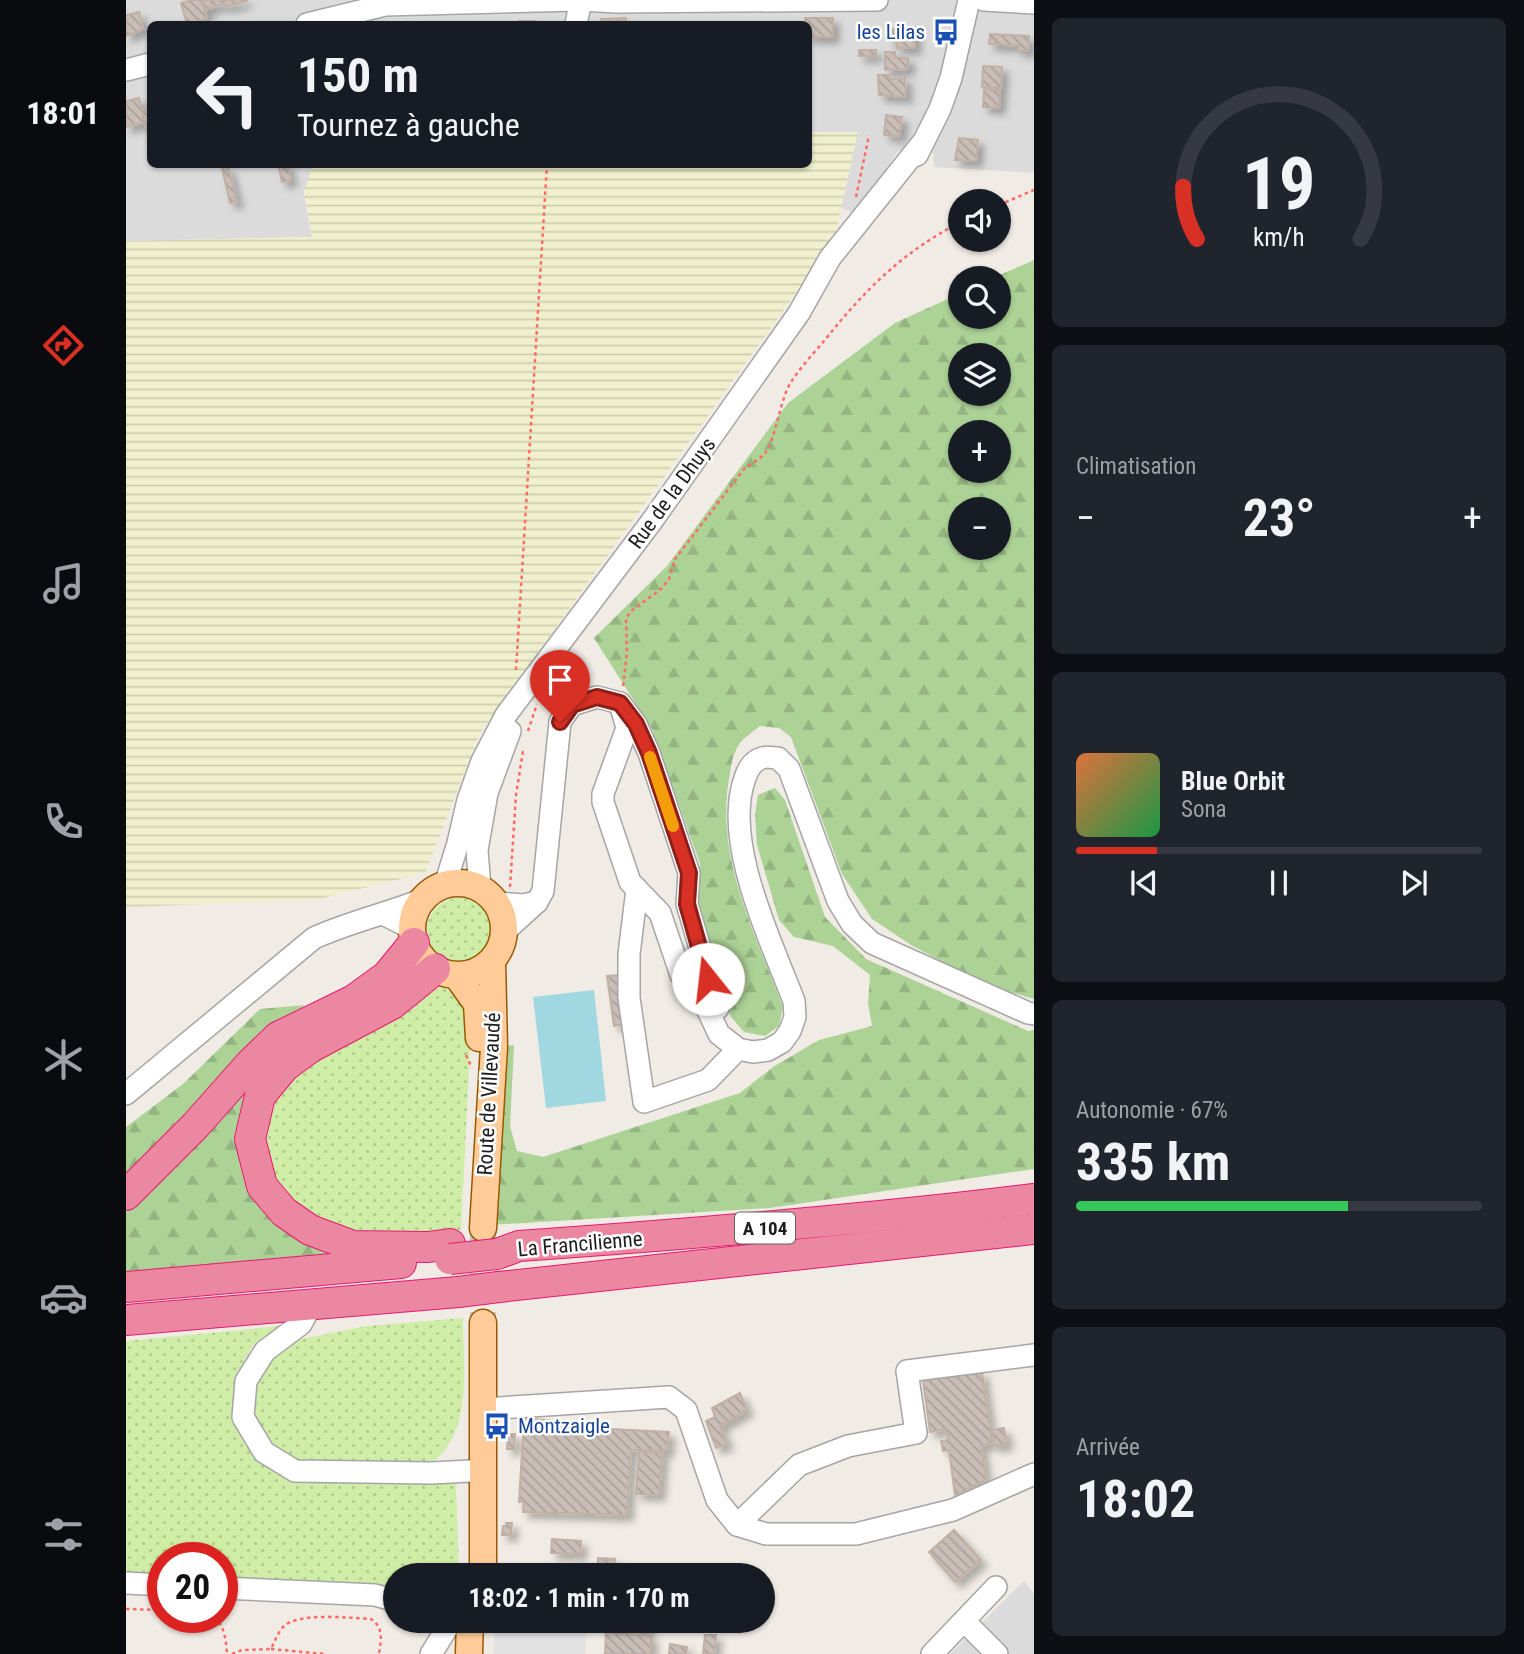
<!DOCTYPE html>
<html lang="fr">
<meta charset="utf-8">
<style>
:root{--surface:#171b24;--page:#20242c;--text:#f1f3f6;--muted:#9ea1a6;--line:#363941;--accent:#d93025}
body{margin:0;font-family:"Roboto Condensed",sans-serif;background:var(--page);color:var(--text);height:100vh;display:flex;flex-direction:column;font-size:26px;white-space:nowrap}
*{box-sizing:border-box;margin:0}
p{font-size:23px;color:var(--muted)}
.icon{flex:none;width:38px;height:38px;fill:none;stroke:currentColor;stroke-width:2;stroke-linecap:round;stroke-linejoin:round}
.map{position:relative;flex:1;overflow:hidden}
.panel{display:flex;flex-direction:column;gap:18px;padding:18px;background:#0d0f14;width:490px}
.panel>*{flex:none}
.banner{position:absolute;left:21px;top:21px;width:665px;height:147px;border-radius:10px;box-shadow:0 2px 5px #0004;background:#171b24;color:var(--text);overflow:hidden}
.fabs{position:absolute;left:822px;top:189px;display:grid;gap:14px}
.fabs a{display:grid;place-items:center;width:63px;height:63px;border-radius:50%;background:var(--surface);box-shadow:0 2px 5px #0004;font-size:35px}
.speed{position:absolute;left:21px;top:1542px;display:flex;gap:14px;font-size:35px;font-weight:700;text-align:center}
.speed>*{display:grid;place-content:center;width:91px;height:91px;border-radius:50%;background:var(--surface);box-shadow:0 2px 5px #0004;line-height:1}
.speed .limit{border:10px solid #d22;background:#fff;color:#111}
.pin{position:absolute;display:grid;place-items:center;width:60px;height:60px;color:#fff;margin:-72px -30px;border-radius:50% 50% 50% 0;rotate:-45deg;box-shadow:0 0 7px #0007}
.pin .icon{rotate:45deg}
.me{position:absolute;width:77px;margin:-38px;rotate:344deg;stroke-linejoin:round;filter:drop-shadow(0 0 5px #0008)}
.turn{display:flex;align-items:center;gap:24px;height:147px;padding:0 35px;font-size:32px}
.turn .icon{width:91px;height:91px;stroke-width:2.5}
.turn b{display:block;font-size:49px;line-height:60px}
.big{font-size:52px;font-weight:700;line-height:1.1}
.panel .tile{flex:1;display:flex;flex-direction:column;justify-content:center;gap:10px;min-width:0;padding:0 24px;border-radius:10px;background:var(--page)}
.panel .dial{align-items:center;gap:0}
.dial svg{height:182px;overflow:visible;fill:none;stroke:var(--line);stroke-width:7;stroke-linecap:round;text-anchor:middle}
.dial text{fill:var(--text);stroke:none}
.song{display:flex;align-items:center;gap:21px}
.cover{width:84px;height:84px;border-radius:10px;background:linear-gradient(135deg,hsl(20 70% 55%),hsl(140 70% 35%))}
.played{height:7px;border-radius:4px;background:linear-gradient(90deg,var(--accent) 20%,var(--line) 20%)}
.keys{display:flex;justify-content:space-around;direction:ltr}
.heat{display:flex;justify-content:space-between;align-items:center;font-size:38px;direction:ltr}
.charge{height:10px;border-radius:5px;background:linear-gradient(90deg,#34c759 67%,var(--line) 0)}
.trip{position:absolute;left:257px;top:1563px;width:392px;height:70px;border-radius:35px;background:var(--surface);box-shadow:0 2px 5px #0004;font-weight:700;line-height:70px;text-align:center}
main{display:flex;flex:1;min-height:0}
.tab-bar{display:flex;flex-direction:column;width:126px;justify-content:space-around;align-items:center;background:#090b0e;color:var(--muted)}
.tab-bar .icon{width:49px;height:49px}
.tab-bar .active{color:var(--accent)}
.tab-bar b{font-size:32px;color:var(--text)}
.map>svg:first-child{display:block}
.residential{fill:#dcdbdb}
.farmland{fill:url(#farmland-rules)}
.grass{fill:url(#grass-dots)}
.forest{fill:url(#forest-firs);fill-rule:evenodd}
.parking{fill:#e2e2e2}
.water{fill:#a1d7e0}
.building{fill:url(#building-back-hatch);stroke:#c2b0a5;stroke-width:2;filter:url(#shadow)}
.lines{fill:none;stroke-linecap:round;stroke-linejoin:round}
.major-tunnel{stroke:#c6c2bc;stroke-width:26;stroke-dasharray:26 13;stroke-linecap:butt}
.minor-casing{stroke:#a5a5a5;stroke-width:24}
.major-casing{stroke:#985a00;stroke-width:29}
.highway-casing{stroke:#e5196f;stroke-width:32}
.path{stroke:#ff6a65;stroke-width:2.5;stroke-dasharray:3.5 3.5;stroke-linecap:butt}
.minor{stroke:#fff;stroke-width:21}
.major{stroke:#ffcb99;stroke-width:26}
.highway{stroke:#ec87a1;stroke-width:30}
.highway-bridge-casing{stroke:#e5196f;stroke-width:32;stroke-linecap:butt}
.highway-bridge{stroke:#ec87a1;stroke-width:30}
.route-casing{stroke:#8d1f18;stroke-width:18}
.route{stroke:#d93025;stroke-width:12}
.slow{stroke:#f59e0b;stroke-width:12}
.labels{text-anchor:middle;stroke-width:5;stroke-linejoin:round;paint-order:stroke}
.shield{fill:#fff;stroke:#626262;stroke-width:2}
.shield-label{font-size:19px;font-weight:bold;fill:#1e1e1e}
.transit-label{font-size:21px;fill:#164399;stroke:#fff;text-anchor:end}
.street-label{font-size:21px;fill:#1e1e1e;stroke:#fff}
</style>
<main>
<nav class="tab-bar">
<b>18:01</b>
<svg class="icon active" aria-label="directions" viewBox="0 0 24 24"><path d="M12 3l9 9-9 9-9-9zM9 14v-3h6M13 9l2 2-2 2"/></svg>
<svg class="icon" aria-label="music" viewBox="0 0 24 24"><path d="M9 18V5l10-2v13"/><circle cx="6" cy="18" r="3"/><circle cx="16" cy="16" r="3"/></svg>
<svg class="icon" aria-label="phone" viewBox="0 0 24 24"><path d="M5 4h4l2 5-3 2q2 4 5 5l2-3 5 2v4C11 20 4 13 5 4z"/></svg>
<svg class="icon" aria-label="climate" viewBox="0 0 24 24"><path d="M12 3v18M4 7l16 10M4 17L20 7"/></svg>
<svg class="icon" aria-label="car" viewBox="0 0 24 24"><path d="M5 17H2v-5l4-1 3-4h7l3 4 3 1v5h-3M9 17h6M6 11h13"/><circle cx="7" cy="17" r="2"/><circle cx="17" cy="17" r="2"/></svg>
<svg class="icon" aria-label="filters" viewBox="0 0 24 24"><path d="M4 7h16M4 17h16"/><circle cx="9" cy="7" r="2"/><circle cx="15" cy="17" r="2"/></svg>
</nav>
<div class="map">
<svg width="908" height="1654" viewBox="0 0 908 1654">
<defs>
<pattern id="farmland-rules" width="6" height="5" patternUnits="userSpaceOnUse" patternTransform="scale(1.75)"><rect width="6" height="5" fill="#f0f0ce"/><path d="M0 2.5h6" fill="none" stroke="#cdcdb0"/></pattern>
<pattern id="grass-dots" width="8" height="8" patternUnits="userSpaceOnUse" patternTransform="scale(1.75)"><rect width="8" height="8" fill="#cfeda6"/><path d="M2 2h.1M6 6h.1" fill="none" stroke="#b1cb8e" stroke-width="1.8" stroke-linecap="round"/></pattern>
<pattern id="forest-firs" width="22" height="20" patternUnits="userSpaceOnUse" patternTransform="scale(1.75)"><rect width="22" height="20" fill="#acd296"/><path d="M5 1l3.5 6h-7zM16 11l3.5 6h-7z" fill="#94b481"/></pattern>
<pattern id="building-back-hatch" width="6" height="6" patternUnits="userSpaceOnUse" patternTransform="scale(1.75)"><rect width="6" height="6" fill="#c8bdb7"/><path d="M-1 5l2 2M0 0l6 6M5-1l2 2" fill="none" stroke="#aba29d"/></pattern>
<filter id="shadow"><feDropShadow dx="6" dy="6" stdDeviation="3.5" flood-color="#0004"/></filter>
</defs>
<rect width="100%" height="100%" fill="#f0ebe4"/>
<g class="residential">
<polygon points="0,0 908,0 908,173 808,167 807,153 772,151 734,209 727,212 715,208 732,132 683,132 682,24 24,24 24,164 187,165 178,192 186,237 0,241"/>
<polygon points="898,1581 908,1594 908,1654 824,1654"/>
</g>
<polygon class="farmland" points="683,132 732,132 708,240 354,733 299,873 189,900 0,907 0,241 186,237 178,192 187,165 682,164"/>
<g class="grass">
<circle cx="333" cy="930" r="32"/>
<polygon points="318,987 337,1002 345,1029 335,1230 223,1235 182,1220 152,1192 134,1128 145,1092 168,1070 289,1003 307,990"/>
<path d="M337 1318C337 1368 348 1429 306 1463H177L148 1449 130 1426 125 1405 129 1382 144 1357 166 1341 240 1326Z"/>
<polygon points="155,1326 127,1345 111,1373 107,1407 172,1480 330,1483 333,1575 270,1575 269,1589 263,1587 96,1580 96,1558 37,1558 37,1578 0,1576 0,1341"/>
</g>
<g class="forest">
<path d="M908 260V999L860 985 785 945 746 919 716 874 665 737 653 728 634 726C628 731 619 737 614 743 606 754 605 767 603 779 589 858 630 935 657 1007L653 1026 639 1036 618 1032 605 1017 569 897 574 864 526 729 468 638 541 566 662 403 769 323 835 293V317H873V278H867ZM835 355H873V394H835ZM835 432H873V471H835ZM835 509H873V548H835Z"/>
<polygon points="649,788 659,800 699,917 740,959 902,1031 908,1030 908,1169 644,1208 365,1225 377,1046 388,1045 384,1126 391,1151 417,1157 614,1093 647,1067 693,1040 746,1026 742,1003 744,975 707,946 668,937 653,920 631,845 629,815 632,795"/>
<polygon points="179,1005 133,1037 0,1178 0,1127 57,1084 134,1009"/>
<polygon points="127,1076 117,1168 215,1256 0,1277 0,1212 51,1164"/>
</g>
<polygon class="parking" points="370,1621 462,1621 459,1654 367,1654"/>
<polygon class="water" points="468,990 480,1101 420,1108 407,997"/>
<g class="building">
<polygon points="66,0 76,0 81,19 61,24 55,3"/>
<polygon points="76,0 98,0 99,3 79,10"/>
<polygon points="98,0 120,0 121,1 100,7"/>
<polygon points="13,12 17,29 0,36 0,15"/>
<polygon points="500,18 500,24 475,24 475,19"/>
<polygon points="679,18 707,18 707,37 682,37 682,24 679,24"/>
<rect x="393" y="21" width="17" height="3"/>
<polygon points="377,22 377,24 347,24 347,23"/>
<polygon points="789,28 789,48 771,48 771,41 764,41 764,29"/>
<polygon points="864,34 903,36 902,51 892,51 893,46 863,44"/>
<rect x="733" y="50" width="17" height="6"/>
<polygon points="759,52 769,52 769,58 782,58 782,69 759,70"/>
<polygon points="857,66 876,67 875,88 856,87"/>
<polygon points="752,75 763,75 764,79 779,78 780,97 753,95"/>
<polygon points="858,89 874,90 873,108 857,107"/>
<polygon points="13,98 19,122 0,127 0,101"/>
<polygon points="24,108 24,129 20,130 16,111"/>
<polygon points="760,115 776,117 773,137 758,135"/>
<polygon points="833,138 852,140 850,161 829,160"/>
<polygon points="152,164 161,164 165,180 156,182"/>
<polygon points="102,167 111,202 104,203 96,168"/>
<polygon points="494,975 501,1023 488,1026 481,976"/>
<polygon points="856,1372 866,1443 855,1445 860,1480 829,1495 823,1450 817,1451 815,1441 822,1440 820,1429 804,1432 797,1381"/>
<polygon points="614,1393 621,1410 594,1426 601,1444 590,1448 580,1421 589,1417 586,1408"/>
<polygon points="398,1419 423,1420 424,1426 543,1432 541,1451 505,1450 501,1515 397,1512 398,1501 393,1502"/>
<polygon points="878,1428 881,1444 869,1446 866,1430"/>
<polygon points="382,1434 389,1434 388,1449 381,1449"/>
<polygon points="513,1452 536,1453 533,1495 510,1494"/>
<polygon points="380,1523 386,1523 385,1535 376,1535 377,1526 380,1526"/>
<polygon points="828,1530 855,1560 829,1582 803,1552"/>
<polygon points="426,1539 455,1541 454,1554 425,1553"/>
<polygon points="472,1558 489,1559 488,1572 471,1571"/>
<polygon points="479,1620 523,1620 522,1632 478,1629"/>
<polygon points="480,1632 525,1636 525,1654 479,1654"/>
<polygon points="579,1635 590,1635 588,1654 577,1654"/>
<polygon points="544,1644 561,1647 560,1654 543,1654"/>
</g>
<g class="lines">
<polyline class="major-tunnel" points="357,1234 357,1323"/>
<g class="minor-casing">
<g id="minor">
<polyline points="456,0 490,2 751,0"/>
<polyline points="858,0 908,3"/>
<polyline points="181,24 259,5 452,0"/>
<polyline points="450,24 455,0"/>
<polyline points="0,70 24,64"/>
<polyline points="791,155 814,109 825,78 843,0"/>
<path d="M494 703 501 728 477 794V802L504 882 534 913 555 975 575 996 593 1034 612 1049 627 1052 642 1050 656 1042 664 1031 669 1017 668 1001C645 941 596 841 619 778 622 769 626 761 636 758 640 756 647 758 652 758L663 769 712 901 726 924 746 943 902 1013 908 1014"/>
<polyline points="319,885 332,843 342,800 356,761 380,715 526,521 673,313 704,258 797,142"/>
<polyline points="354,888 351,850 361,793 384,731"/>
<polyline points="511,889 503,954 503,998 518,1102 582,1080 612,1049"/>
<polyline points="370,903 397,905 411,902"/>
<polyline points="259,915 285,928"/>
<polyline points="378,932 411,902 417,891 434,722 446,705 471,697 494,703 510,724 523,753 563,873 561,904 592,1008"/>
<path d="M0 1094 188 938C223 922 260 914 295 900"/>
<polyline points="185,1306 175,1324 139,1351 120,1381 117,1417 138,1452 169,1471 306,1473 344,1471"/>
<polyline points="357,1409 543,1397 560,1410 591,1500 611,1525 640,1534 730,1534 827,1510 908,1474"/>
<polyline points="611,1525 673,1465 722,1446 790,1433 781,1371 908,1355"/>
<polyline points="0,1583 37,1585"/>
<polyline points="96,1588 249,1595 270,1601"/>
<polyline points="838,1621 871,1654"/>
<polyline points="305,1654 326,1620"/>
<polyline points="806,1654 870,1587"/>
</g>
</g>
<g class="major-casing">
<g id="major">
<circle cx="332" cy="929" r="46"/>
<polyline points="331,976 351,1004 353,1038"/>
<polyline points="357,1228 368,1047 366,961"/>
<polyline points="357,1323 357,1575"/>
<polyline points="343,1654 344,1620"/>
</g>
</g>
<g class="highway-casing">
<g id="highway">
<polyline points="309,969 266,1004 185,1047 158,1067 134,1096 124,1139 136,1186 158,1212 184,1230 227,1246 302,1247 324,1244"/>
<polyline points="0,1195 69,1126 124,1064 152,1037 228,1000 261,976 288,943"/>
<path d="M371 1254 393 1246C565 1234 737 1220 908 1199"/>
<polyline points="0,1287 275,1263"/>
<polyline points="373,1287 908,1229"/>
<polyline points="0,1320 332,1292"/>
</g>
</g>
<g class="path">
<polyline points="730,197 743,135"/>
<polyline points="873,205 908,190"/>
<polyline points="390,670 421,164"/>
<path d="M497 686 501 653 500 619 505 611 535 589 543 579 549 559 618 469C625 464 633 460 639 453 650 439 653 402 665 382 674 368 687 354 698 341 739 290 776 252 835 222"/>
<polyline points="402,731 411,704"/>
<polyline points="384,887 390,795 397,751"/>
<polyline points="340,1055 346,1068"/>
<polyline points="0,1609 37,1610"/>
<path d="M88 1617C99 1626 100 1641 101 1654"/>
<polyline points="145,1649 199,1654"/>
<path d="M106 1654 116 1650 145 1649C149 1641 152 1632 158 1626 174 1612 223 1618 245 1619 258 1628 255 1639 253 1654"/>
</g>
<use href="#minor" class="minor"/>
<use href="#major" class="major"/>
<use href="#highway" class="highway"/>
<g class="highway-bridge-casing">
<g id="highway-bridge">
<polyline points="324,1259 371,1254"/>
<polyline points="332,1292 373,1287"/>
</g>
</g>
<use href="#highway-bridge" class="highway-bridge"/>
</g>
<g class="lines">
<g class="route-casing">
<polyline id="route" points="434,722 446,705 471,697 494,703 510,724 523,753 563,873 561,904 582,979"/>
</g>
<use href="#route" class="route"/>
<polyline class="slow" points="524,757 547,826"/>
</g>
<defs>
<g id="bus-bare" transform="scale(2.1)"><path d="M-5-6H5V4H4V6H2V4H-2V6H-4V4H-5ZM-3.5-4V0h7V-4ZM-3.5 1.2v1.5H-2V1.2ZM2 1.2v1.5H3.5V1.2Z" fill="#1a4fb4" stroke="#fff" stroke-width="2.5" paint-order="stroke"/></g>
</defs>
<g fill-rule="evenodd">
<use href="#bus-bare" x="820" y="32"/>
<use href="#bus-bare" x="371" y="1426"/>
</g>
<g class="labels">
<rect class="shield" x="609" y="1212.5" width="60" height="31" rx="5"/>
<g class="shield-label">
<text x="639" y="1235">A 104</text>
</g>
<g class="transit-label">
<text x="799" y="39">les Lilas</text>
<text x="392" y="1433" text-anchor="start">Montzaigle</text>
</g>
<g class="street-label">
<text transform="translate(546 493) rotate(-54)" y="7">Rue de la Dhuys</text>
<text transform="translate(363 1094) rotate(-87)" y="7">Route de Villevaudé</text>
<text transform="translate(454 1244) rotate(-5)" y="7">La Francilienne</text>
</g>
</g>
</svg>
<div class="fabs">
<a><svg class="icon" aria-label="sound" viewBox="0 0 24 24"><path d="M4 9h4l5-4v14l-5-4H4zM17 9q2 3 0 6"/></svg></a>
<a><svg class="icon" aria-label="search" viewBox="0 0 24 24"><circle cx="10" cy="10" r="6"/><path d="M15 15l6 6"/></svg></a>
<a><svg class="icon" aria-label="layers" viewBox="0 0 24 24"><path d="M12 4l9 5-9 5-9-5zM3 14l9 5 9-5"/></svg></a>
<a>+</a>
<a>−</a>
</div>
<div class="speed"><div class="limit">20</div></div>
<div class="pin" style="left:434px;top:722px;background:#d93025"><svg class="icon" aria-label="arrive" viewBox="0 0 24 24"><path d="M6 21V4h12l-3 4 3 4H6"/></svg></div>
<svg class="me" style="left:582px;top:979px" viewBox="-20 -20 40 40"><circle r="19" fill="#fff"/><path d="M0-13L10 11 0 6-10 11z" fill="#d93025"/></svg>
<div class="trip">18:02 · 1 min · 170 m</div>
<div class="banner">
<div class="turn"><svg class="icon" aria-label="left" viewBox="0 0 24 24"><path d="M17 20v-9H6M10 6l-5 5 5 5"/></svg><div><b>150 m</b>Tournez à gauche</div></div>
</div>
</div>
<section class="panel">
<div class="tile dial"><svg viewBox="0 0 100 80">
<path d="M14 69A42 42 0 1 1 86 69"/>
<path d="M14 69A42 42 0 0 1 8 46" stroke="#d93025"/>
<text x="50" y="56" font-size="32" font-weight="700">19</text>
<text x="50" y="72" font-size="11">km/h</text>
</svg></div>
<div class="tile"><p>Climatisation</p>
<div class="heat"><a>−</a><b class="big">23°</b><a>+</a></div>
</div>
<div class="tile">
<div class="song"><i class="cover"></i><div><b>Blue Orbit</b><p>Sona</p></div></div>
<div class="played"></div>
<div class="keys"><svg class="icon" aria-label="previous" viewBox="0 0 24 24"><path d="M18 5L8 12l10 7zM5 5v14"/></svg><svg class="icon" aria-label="pause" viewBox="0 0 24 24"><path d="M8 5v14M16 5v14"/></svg><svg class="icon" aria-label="next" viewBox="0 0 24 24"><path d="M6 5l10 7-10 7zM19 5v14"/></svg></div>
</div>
<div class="tile"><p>Autonomie · 67%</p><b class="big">335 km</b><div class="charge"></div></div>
<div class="tile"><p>Arrivée</p><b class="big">18:02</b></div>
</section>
</main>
